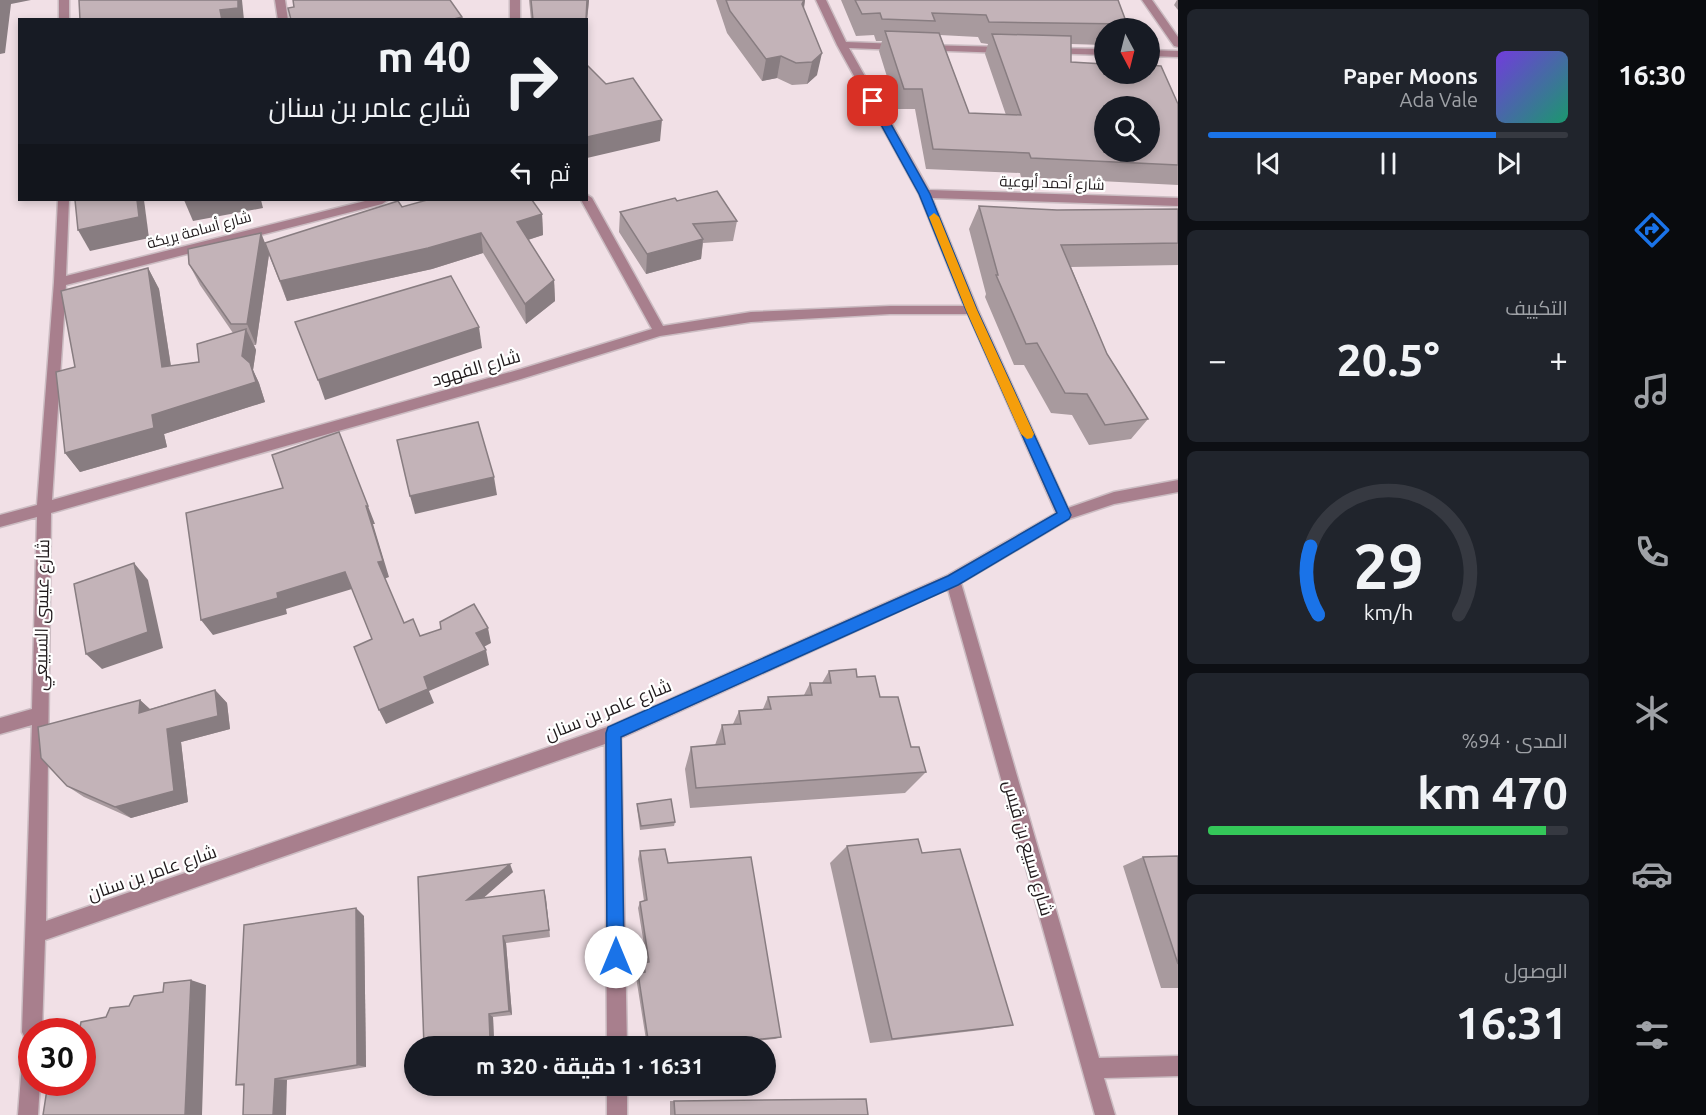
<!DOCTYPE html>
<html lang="ar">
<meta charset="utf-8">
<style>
:root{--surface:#171b24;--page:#20242c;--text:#f1f3f6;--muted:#9ea1a6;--line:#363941;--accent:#1a73e8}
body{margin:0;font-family:Ubuntu,Cairo,sans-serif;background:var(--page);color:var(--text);direction:rtl;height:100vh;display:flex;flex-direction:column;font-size:22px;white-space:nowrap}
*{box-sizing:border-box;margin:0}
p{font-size:20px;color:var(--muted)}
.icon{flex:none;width:33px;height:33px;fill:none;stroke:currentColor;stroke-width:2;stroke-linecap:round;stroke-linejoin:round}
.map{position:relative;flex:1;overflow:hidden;direction:ltr}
.drawer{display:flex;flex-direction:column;gap:9px;padding:9px;background:#0d0f14;width:420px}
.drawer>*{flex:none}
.hud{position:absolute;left:18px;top:18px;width:570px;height:183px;border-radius:0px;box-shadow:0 3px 9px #0003;direction:rtl;background:#171b24;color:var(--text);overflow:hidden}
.needle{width:39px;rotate:173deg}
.buttons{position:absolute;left:1094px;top:18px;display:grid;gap:12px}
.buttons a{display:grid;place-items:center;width:66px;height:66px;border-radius:50%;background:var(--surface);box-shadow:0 3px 9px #0003;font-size:30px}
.speed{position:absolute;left:18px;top:1018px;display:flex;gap:12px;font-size:30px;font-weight:700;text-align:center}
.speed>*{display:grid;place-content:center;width:78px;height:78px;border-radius:50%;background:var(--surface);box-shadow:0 3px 9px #0003;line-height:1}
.speed .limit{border:9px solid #d22;background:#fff;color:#111}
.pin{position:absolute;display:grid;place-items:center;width:51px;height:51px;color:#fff;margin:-26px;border-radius:12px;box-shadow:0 3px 9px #0006}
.me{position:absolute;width:66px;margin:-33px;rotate:0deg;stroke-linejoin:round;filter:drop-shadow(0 0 4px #0008)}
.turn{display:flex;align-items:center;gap:21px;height:126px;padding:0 18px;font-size:27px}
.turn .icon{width:78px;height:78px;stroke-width:2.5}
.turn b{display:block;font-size:42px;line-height:51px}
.then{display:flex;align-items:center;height:57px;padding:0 18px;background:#0003;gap:12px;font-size:22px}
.big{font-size:45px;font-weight:700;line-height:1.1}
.drawer .tile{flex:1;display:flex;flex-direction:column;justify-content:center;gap:9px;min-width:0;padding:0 21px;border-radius:9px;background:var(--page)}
.drawer .dial{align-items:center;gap:0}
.dial svg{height:156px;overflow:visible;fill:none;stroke:var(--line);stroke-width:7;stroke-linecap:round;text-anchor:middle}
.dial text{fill:var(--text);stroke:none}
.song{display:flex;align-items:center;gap:18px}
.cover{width:72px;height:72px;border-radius:9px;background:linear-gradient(135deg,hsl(260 70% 55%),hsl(160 70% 35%))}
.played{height:6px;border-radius:3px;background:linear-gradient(90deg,var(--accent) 80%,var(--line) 80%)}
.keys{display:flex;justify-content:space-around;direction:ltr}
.heat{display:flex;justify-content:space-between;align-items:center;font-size:33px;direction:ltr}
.charge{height:9px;border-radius:4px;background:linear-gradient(90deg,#34c759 94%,var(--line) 0)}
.trip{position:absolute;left:404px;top:1036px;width:372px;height:60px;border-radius:30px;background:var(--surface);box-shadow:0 3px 9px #0003;font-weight:700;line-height:60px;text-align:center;direction:rtl}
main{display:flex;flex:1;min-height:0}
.menu{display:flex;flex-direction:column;width:108px;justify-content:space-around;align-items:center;background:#090b0e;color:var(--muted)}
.menu .icon{width:42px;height:42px}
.menu .selected{color:var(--accent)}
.menu b{font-size:27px;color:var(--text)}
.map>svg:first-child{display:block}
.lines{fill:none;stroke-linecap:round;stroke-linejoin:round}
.street-casing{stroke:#cbbcc2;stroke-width:3}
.street{fill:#a87f8d;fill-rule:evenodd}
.wall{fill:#a89a9e;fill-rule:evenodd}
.shaded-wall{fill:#887d81}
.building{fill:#c3b3b8;stroke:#887d81;stroke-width:1.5;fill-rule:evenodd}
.route{fill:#1a73e8;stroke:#114b97;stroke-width:1.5}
.slow{fill:#f59e0b}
.labels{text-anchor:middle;stroke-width:4.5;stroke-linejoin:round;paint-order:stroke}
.far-street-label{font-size:15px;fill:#201a1c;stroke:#fff}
.street-label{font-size:18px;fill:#201a1c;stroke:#fff}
</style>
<main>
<nav class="menu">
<b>16:30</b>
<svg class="icon selected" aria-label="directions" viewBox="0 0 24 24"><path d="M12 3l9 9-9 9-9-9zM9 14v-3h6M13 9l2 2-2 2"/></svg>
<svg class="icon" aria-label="music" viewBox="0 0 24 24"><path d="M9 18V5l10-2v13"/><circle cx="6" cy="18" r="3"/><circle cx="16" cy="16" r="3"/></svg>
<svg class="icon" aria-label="phone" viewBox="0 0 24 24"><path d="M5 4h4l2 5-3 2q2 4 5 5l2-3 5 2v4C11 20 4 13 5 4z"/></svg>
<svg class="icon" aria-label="climate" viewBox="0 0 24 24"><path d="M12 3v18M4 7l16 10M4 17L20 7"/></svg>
<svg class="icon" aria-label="car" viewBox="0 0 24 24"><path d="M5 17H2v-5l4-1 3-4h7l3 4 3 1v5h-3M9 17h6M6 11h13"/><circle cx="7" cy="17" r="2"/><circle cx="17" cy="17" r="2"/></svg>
<svg class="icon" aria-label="filters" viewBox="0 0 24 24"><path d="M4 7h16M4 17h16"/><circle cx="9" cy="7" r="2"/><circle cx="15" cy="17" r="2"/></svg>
</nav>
<section class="drawer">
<div class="tile">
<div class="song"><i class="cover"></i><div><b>Paper Moons</b><p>Ada Vale</p></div></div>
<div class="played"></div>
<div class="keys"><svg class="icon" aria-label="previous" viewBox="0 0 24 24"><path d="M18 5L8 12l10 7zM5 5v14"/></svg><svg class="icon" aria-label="pause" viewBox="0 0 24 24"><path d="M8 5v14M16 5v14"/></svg><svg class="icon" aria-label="next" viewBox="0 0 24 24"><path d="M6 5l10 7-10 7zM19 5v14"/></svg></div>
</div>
<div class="tile"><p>التكييف</p>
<div class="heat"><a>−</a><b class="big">20.5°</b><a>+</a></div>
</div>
<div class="tile dial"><svg viewBox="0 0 100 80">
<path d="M14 69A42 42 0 1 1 86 69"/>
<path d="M14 69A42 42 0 0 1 10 34" stroke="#1a73e8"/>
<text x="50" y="56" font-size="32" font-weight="700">29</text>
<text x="50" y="72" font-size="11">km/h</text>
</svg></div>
<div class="tile"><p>المدى · 94%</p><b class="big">470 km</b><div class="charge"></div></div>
<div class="tile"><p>الوصول</p><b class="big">16:31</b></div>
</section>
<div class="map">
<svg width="1178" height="1115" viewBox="0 0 1178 1115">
<rect width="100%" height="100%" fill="#f1e0e6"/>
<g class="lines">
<g class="street-casing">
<g id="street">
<rect x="59" y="0" width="10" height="20"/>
<polygon points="275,0 285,0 288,20 278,20"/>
<rect x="510" y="0" width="10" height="20"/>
<path d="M816 0H826L846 42 900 44 905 47 900 50 849 48 929 190 1178 198V206L932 198 978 310 1068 508 1114 492 1178 480V492L1114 504 1069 519 961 583 1099 1058 1178 1056V1076L1104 1078 1115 1115H1095L948 589 621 738 627 1047H607L605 744 45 940 42 1032H32V1083H40L38 1115H18L24 1036 22 1032 32 725 0 734V718L32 709 37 517 0 527V515L37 505 54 282 58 200H69L66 276 369 200H388L382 204 66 285 52 500 521 369 652 329 581 200H586V194L592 198 663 326 751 312 890 306H964L919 194 837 45ZM890 314H968L1056 513 948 575 610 726 46 921 51 513 521 379 660 336 751 322Z"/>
<polygon points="1142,0 1152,0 1178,37 1178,47 1174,46"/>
<polygon points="924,45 1005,47 1010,50 1005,53 920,50 919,48"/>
<polygon points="1050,48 1104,49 1104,55 1046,53 1045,51"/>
<polygon points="1149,50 1178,51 1178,57 1149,56"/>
<rect x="607" y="1086" width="20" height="29"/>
</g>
</g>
<use href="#street" class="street"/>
</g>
<g class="wall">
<polygon points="529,0 589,0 586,31 586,20 531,20"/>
<polygon points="716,0 805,0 804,9 817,75 807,84 792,85 777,78 762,81 727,33"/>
<path d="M841 0H1118L1127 24 1124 28H1104V45L1071 44V62L1178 104V185L1021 177 1020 173 926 169 915 109H897L879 51 882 41H876L874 35 856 36ZM940 35 978 37 981 43 988 44 985 54 1006 115 969 113Z"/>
<polygon points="1177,0 1178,0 1178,10 1174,5"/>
<polygon points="677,201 737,221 733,241 703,243 701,259 646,274 619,232 620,212"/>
<polygon points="979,206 1057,210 1178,209 1178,265 1071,267 1107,354 1148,419 1131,439 1089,445 1072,415 1051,413 1024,365 1014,365 985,297 986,294 969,229"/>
<polygon points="402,207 542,214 543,235 528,240 554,280 555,301 526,324 483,253 432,269 287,301 269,255 256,345 254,345 256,350 253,370 259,383 265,402 164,434 167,447 80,472 65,453 75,367 148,268 159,289 171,366 199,362 233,333 200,285 189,264 261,233 265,243"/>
<polygon points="829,671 857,677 880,697 926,772 905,793 690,808 685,769 691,747 715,745 722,725 733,724 739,711 763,709 768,697 804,695 810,683 822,683"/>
<polygon points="215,690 227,703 230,729 181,742 188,802 131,818 84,797 67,786 140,700 150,709"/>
<polygon points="637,804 675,822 674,826 640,830 637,808"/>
<polygon points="847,846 922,853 1013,1025 982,1030 870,1043 830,863"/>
<polygon points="640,851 668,863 781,1037 775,1039 698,1047 645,1047 647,1046 636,977 638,973 643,972 642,968 644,963 647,963 638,908 640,902 644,901 638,859"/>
<polygon points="1178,856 1178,988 1161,988 1123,866 1143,857"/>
<polygon points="513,872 482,898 544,890 550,937 506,943 512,1015 493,1017 494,1041 474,1044 474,1047 424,1047 418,877"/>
<polygon points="364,916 366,1067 287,1080 244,1086 236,1085"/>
<polygon points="670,1101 674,1101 868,1115 670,1115"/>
</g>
<g class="shaded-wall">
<polygon points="0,0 31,0 11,4 5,53 0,54"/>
<polygon points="238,0 242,0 244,20 222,20 220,10"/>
<polygon points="587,0 589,0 586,31 586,20"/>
<polygon points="804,0 805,0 803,12 802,4"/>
<polygon points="822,53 817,75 807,84 812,62"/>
<polygon points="781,56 777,78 762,81 766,59"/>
<polygon points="662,120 660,141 587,158 587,137"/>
<polygon points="137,200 144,200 149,238 90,251 78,230"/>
<polygon points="184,200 261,200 263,208 193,221"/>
<polygon points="542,214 543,235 518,243 517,222"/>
<polygon points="261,233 269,254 256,345 247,324"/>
<polygon points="481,233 483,253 432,269 287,301 280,281"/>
<polygon points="703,239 701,259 646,274 647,254"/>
<polygon points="148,268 159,289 174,387 162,367"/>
<polygon points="554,280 555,301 526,324 525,304"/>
<polygon points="479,327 482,348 325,400 318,380"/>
<polygon points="246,329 256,350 253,370 259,383 265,402 164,434 167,447 80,472 65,453 152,415 242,356"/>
<polygon points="494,477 497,495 415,514 410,496"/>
<polygon points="366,506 368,506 375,524 373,524 389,577 384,579 378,562"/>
<polygon points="134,563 148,580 163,648 102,669 86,654"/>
<polygon points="345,572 352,589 286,609 287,614 213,635 201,620 277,593"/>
<polygon points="488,628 491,643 480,649 476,633"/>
<polygon points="486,650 489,665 429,691 434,703 386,724 379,710 424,677"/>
<polygon points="215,690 227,703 230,729 181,742 188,802 131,818 115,807 167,729"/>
<polygon points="140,700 154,713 139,713"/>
<polygon points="510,864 513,872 472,908 467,900"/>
<polygon points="544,890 546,898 550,937 549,930"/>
<polygon points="356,908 364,916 366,1067 357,1065"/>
<polygon points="503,936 506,943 512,1015 509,1011"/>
<polygon points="191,980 206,985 202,1115 185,1115"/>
<polygon points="489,1014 493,1017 494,1041 490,1038"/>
<polygon points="469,1041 474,1044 474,1047 469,1047"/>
<polygon points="275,1079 287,1080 286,1115 273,1115"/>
</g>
<g class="building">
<polygon points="79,0 238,0 238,8 220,10 222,20 80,20"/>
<polygon points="293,0 450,0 462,17 450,20 291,20 288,8 294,7"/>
<polygon points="531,0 587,0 586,20 533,20"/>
<polygon points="726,0 804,0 802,4 822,53 812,62 796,63 781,56 766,59 730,11"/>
<polygon points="855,0 1118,0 1127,24 989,22 986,15 932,13 935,21 882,19 880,13 862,14"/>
<path d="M885 31 939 33 969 113 1021 115 992 34 1071 36V62L1104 64V74H1149V65L1161 66 1178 104V165L1031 158 1029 153 933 149 922 89H904ZM1104 106H1149V152H1104Z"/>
<polygon points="586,64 606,84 633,78 662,120 587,137"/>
<polygon points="717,191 737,221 693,224 703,239 647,254 620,212 675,198 677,201"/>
<polygon points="75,200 137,200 139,217 78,230"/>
<polygon points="427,200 532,200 542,214 517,222 554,280 525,304 481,233 428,248 280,281 265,243 398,201 402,207"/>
<polygon points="979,206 1057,210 1178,209 1178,243 1061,245 1107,354 1148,419 1105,425 1087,394 1065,393 1037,343 1026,344 996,275 998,275"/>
<polygon points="261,233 247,324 231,324 189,264 188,249"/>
<polygon points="148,268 162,367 199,362 197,344 246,329 242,356 250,363 256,382 152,415 154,428 65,453 56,372 75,367 61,291"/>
<polygon points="451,276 479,327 318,380 295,322"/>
<polygon points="478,422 494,477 410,496 397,440"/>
<polygon points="339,432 368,506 366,506 383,561 378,562 404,623 413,619 420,636 441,629 440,622 474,604 488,628 476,633 486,650 424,677 428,689 379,710 354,647 372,639 345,572 277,593 278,598 201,620 186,513 283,488 272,455"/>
<polygon points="134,563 148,632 86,654 74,584"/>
<polygon points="856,669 857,677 875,676 880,697 898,697 911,747 919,747 926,772 696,788 691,747 725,744 722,725 741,724 739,711 771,709 768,697 812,695 810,683 831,683 829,671"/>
<polygon points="215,690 218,716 167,729 174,791 115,807 67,786 41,758 38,727 140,700 139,713"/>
<polygon points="671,799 675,822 641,826 637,804"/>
<polygon points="918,839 922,853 960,849 1013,1025 892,1039 847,846"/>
<polygon points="665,849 668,863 751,857 781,1037 682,1047 646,1047 649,1046 638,973 645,972 644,963 649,962 640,902 647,900 640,851"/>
<polygon points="1178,856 1178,964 1143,857"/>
<polygon points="510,864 467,900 544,890 549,930 503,936 509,1011 489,1014 490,1038 469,1041 469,1047 424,1047 418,877"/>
<polygon points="356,908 357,1065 275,1079 273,1115 243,1115 244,1084 236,1085 244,925"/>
<polygon points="191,980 185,1115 43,1115 48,1083 82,1083 82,1032 79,1032 81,1022 106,1017 110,1008 129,1006 134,996 163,992 164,983"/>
<polygon points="866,1099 868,1115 675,1115 674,1101"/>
</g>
<polygon class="route" points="873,98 878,101 930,194 977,310 1071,515 1069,519 958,585 621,737 624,957 622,963 616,966 610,963 607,957 606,733 608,727 948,576 1057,513 966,310 919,194 868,101"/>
<polygon class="slow" points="934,213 939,217 977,310 1034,434 1032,438 1027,439 1021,434 966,310 929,217"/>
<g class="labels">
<g class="far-street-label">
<text transform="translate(1052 183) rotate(2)" y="5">شارع أحمد أبوعية</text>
<text transform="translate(199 230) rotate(-15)" y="5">شارع أسامة بريكة</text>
</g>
<g class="street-label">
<text transform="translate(476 368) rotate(-16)" y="6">شارع الفهود</text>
<text transform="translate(42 615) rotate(-89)" y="6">شارع عيسى السبيعي</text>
<text transform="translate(608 710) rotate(-22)" y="6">شارع عامر بن سنان</text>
<text transform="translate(1028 848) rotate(74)" y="6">شارع سبيع بن قيس</text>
<text transform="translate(152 873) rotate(-19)" y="6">شارع عامر بن سنان</text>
</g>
</g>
</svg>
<div class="buttons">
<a><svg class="needle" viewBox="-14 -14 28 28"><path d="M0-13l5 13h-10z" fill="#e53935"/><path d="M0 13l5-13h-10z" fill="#9ea1a6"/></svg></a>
<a><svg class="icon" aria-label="search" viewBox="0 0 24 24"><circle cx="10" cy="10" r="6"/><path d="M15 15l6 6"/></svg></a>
</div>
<div class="speed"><div class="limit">30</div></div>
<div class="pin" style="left:873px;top:101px;background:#d93025"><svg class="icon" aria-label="arrive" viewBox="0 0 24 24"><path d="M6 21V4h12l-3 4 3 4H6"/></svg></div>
<svg class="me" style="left:616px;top:957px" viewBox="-20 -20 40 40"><circle r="19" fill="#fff"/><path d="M0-13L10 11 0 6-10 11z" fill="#1a73e8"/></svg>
<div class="trip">16:31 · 1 دقيقة · 320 m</div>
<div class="hud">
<div class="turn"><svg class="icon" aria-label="right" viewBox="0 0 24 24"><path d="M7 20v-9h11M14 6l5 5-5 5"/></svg><div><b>40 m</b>شارع عامر بن سنان</div></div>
<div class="then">ثم<svg class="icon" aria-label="left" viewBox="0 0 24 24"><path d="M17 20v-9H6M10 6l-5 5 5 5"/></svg></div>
</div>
</div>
</main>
